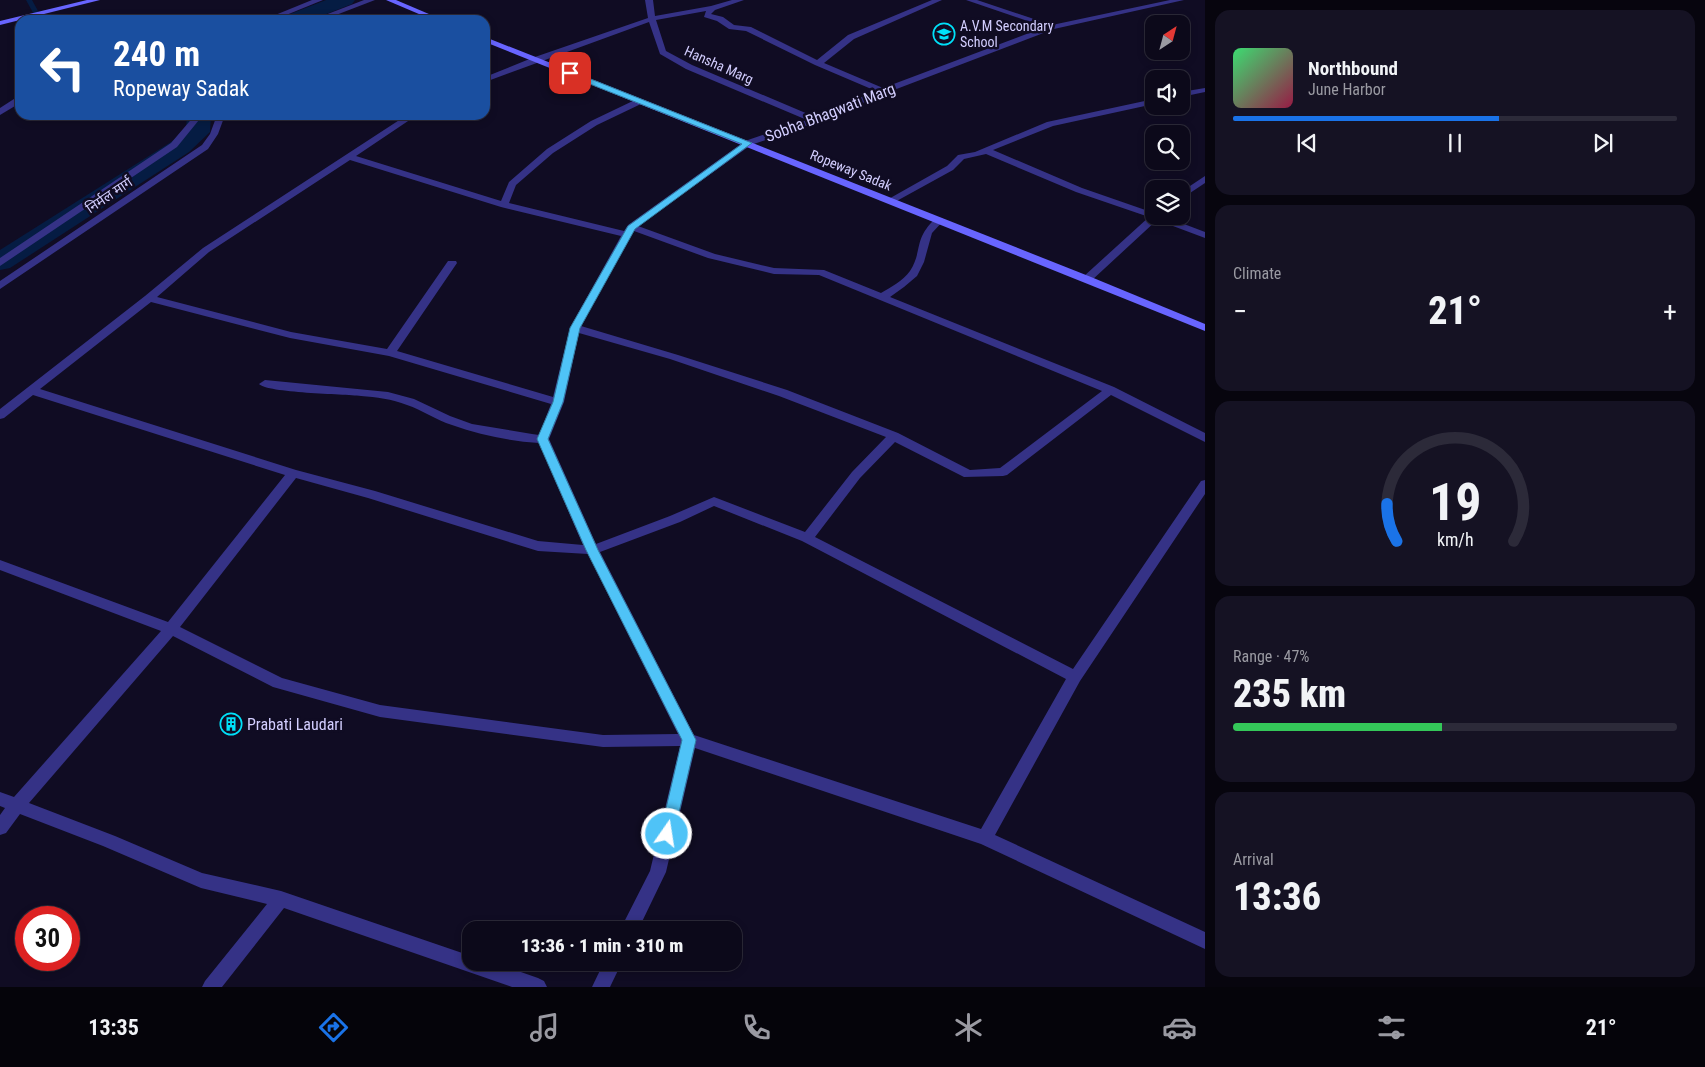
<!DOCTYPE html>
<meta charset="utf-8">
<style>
:root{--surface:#0c091a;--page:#151223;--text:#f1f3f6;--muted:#9a9aa2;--line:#2c2a39;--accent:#1a73e8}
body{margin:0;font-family:"Roboto Condensed","Noto Sans Devanagari",sans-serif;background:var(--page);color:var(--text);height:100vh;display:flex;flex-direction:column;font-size:19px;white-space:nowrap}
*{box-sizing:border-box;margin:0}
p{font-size:16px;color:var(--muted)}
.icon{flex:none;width:28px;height:28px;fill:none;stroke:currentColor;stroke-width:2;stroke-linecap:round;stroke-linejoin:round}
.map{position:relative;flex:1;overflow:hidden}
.side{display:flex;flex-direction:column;gap:10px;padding:10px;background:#07050e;width:500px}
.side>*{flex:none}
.hud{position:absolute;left:15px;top:15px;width:475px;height:105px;border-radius:15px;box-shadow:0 2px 8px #0003,0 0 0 1px var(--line);background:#1a4fa0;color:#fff;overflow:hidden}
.needle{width:32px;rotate:36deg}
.buttons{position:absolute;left:1145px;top:15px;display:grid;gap:10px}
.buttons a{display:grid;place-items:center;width:45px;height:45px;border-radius:10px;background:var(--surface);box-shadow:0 2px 8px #0003,0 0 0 1px var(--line);font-size:25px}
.speed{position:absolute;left:15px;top:906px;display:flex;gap:10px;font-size:25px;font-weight:700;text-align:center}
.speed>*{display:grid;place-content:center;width:65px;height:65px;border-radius:50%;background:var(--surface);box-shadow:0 2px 8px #0003,0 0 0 1px var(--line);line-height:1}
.speed .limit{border:8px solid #d22;background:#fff;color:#111}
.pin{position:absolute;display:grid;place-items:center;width:42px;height:42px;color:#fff;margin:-21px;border-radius:10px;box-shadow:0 2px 8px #0006}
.me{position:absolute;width:55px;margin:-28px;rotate:13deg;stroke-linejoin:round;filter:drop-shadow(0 0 4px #0008)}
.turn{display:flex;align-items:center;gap:18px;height:105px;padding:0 15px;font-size:22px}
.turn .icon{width:65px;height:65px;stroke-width:2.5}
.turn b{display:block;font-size:35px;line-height:42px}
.big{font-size:38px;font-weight:800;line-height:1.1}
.side .card{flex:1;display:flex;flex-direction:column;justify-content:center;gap:8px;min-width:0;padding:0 18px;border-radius:15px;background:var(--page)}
.side .dial{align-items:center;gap:0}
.dial svg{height:130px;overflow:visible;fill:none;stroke:var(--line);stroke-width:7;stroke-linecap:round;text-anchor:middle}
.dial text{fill:var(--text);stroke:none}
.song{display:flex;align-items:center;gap:15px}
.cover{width:60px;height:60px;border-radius:8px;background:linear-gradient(135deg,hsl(140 70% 55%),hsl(340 70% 35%))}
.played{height:5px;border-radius:2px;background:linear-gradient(90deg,var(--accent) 60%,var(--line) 60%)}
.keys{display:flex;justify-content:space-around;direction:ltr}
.heat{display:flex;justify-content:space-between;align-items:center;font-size:28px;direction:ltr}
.charge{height:8px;border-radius:4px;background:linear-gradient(90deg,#34c759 47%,var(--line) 0)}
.trip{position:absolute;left:462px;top:921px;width:280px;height:50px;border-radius:15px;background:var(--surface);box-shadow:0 2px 8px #0003,0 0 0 1px var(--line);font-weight:800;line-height:50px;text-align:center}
.menu{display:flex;height:80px;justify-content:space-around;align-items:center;background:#05040a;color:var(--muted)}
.menu .icon{width:35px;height:35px}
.menu .selected{color:var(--accent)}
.menu b{font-size:22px;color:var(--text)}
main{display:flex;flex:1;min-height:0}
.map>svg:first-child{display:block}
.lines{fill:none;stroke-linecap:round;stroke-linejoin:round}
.stream{fill:#051c43;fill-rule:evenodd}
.canal{fill:#051c43;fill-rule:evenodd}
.minor{fill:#353286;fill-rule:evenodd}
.secondary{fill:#6865ff;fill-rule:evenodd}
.route{fill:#4fc3f7;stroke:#337fa1}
.labels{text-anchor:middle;stroke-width:5;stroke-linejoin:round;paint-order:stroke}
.far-poi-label{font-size:14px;fill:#d3ceff;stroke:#100c23;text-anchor:start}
.far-street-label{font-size:14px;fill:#d3ceff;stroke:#100c23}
.street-label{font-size:16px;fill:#d3ceff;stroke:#100c23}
.poi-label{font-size:16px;fill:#d3ceff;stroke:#100c23;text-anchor:start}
</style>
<main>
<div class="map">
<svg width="1205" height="987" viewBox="0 0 1205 987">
<rect width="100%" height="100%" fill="#100c23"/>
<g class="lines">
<polygon class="stream" points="26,0 32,0 43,20 37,20"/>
<g class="canal">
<polygon points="326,0 355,0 352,4 311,20 282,20 285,16"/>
<polygon points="187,115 211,115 210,132 189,152 10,268 0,270 0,250 171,142 186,130"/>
</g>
<g class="minor">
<polygon points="312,0 323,0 274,20 263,20"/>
<polygon points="364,0 375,0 323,20 312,20"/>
<path d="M645 0H653L655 16 711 6 732 0H744L715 10 711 14 723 17 734 25 751 27 817 60 848 35 932 0H942L854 39 824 63 883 88 1045 27 966 0H977L1052 25 1170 0H1184L1054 29 886 93 818 122 751 145 638 226 715 254 774 268 824 270 881 293C891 287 903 281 910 271 923 251 913 239 936 218H942L944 220 932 233 924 262 917 276 904 287 890 297 1114 387 1205 433V442L1111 395 1007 475 1003 476 964 477 895 442 860 478 815 537 1073 669 1201 481 1205 480V494L1080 681 995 835 1205 932V949L981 844 695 748 666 872 638 930H620L650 871 680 746 603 747 380 717 273 687 173 636 29 803 115 836 202 873 281 891 471 956V962H492L538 978 544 981 547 987H512L284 908 222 987H202L205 981 267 904 201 888 103 846 20 814 6 833 0 835V815L5 808 0 806V792L14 797 161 631 0 570V560L168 622 285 475 33 395 4 418 0 419V409L145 296 203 248 407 115H417L356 156 501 201 509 182 547 149 591 121 637 99H643V103L597 125 553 153 516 185 509 203 624 231 628 225 745 141 807 120 686 69 660 54 649 22 485 82V77L532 58 648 18ZM706 11 704 17 717 21 729 29 746 31 815 65 876 91 815 117 692 65 666 51 656 20ZM350 160 501 207 621 236 570 328 553 397 397 351 457 263 456 261H448L387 349 291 332 157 297 209 252ZM634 231 708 258 774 274 819 275 1102 391 1000 468 970 470 898 433 787 390 678 355 581 326ZM151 302 290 338 389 356 551 404 539 435 532 434 472 424 450 416 414 399 388 392 265 380 259 384C267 393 344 394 361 396 376 397 392 399 407 405 422 410 436 420 452 425 480 435 509 441 539 443L583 545 538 541 375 491 296 470 40 389ZM579 333 670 359 779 396 886 437 852 472 805 532 714 497 670 516 596 544 549 439 564 402ZM296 478 368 498 538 551 588 554 678 734 603 735 380 705 282 678 180 627ZM714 506 802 541 1066 679 981 829 694 735 600 552 680 522Z"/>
<polygon points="1205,88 1205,92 1181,97 1181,92"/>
<polygon points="17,97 20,97 20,103 0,115 0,108"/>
<polygon points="1154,99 1154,104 1053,126 993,150 1082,188 1154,213 1154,216 1163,216 1205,232 1205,238 1157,220 1091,281 1083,281 1083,277 1149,217 1076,192 986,154 964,159 953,170 893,203 887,203 885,201 947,166 958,155 975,152 1047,122"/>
<polygon points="195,115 203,115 177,147 0,266 0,258 171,143"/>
<polygon points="217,115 225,115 218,134 208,149 0,289 0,281 202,145 210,134"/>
<polygon points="1205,176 1205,183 1181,199 1181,192"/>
<polygon points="604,962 622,962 610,987 592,987"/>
</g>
<g class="secondary">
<polygon points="87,0 100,0 0,25 0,21"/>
<polygon points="386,0 396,0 443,20 433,20"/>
<polygon points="485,37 1091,277 1205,324 1205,331 485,42"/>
</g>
</g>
<polygon class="route" points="567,72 573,72 752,143 635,229 580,328 563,402 548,439 598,550 696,740 674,834 672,839 667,841 662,839 660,834 682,740 586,550 537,439 553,402 570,328 628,226 742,144 567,75"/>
<defs>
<g id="school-ring" transform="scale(1.125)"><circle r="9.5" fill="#100c23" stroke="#00e1f9" stroke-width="1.5"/><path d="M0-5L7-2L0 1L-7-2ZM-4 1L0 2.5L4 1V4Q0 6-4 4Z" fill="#00e1f9"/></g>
<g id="building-ring" transform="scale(1.125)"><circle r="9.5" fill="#100c23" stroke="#00e1f9" stroke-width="1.5"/><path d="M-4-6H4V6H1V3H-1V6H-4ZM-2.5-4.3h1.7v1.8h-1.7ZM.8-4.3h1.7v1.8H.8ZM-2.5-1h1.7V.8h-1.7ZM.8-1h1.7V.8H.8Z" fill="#00e1f9"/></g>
</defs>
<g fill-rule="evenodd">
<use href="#school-ring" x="944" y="34"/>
<use href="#building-ring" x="231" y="724"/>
</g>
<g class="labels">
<g class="far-poi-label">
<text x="960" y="31">A.V.M Secondary<tspan x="960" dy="16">School</tspan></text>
</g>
<g class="far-street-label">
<text transform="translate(719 65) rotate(24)" y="5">Hansha Marg</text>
<text transform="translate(851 170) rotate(22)" y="5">Ropeway Sadak</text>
<text transform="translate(109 195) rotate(-34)" y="5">निर्मल मार्ग</text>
</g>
<g class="street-label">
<text transform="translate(830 112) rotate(-21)" y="6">Sobha Bhagwati Marg</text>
</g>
<g class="poi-label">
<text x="247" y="730">Prabati Laudari</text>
</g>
</g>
</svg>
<div class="buttons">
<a><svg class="needle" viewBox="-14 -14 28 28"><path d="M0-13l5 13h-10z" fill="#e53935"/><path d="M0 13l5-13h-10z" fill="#9a9aa2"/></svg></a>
<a><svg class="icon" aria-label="sound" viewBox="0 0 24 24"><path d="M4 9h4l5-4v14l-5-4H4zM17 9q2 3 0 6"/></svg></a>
<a><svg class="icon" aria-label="search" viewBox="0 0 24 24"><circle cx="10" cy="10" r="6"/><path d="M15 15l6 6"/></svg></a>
<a><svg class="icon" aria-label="layers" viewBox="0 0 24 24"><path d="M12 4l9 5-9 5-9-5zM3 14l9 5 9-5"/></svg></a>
</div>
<div class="speed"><div class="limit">30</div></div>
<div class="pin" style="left:570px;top:73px;background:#d93025"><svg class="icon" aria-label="arrive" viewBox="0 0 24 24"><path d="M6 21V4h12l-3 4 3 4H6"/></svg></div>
<svg class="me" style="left:667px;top:834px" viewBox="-20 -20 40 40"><circle r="17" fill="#4fc3f7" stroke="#fff" stroke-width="3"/><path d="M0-11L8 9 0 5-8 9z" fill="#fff"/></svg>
<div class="trip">13:36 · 1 min · 310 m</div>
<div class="hud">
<div class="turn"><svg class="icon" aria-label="left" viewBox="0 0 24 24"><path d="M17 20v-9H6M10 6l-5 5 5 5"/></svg><div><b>240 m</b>Ropeway Sadak</div></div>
</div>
</div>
<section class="side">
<div class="card">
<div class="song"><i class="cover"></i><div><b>Northbound</b><p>June Harbor</p></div></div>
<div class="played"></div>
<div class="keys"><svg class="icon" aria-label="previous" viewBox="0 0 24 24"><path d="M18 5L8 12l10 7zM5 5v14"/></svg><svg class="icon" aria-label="pause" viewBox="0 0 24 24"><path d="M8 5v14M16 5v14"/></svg><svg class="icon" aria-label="next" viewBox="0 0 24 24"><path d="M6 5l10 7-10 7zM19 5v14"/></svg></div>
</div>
<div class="card"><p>Climate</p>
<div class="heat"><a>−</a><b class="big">21°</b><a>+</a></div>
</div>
<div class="card dial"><svg viewBox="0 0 100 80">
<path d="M14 69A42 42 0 1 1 86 69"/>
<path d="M14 69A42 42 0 0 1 8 46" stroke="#1a73e8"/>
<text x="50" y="56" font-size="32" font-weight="700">19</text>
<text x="50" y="72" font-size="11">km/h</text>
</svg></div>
<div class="card"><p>Range · 47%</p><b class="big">235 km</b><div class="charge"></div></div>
<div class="card"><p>Arrival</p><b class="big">13:36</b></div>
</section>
</main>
<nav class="menu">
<b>13:35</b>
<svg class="icon selected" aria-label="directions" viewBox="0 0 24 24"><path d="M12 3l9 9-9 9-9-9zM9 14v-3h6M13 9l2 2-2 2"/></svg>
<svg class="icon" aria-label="music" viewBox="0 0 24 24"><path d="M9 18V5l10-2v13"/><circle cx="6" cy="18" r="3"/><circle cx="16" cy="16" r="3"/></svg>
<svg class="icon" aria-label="phone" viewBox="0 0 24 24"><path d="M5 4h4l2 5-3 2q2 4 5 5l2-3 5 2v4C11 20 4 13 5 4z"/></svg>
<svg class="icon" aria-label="climate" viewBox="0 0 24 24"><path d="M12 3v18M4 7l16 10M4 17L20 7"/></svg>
<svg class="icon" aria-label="car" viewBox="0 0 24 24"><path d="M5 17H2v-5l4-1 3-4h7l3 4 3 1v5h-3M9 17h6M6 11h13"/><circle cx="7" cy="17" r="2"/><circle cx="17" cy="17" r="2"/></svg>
<svg class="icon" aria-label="filters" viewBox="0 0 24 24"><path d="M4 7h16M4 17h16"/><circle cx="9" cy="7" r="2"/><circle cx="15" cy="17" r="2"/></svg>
<b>21°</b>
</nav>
